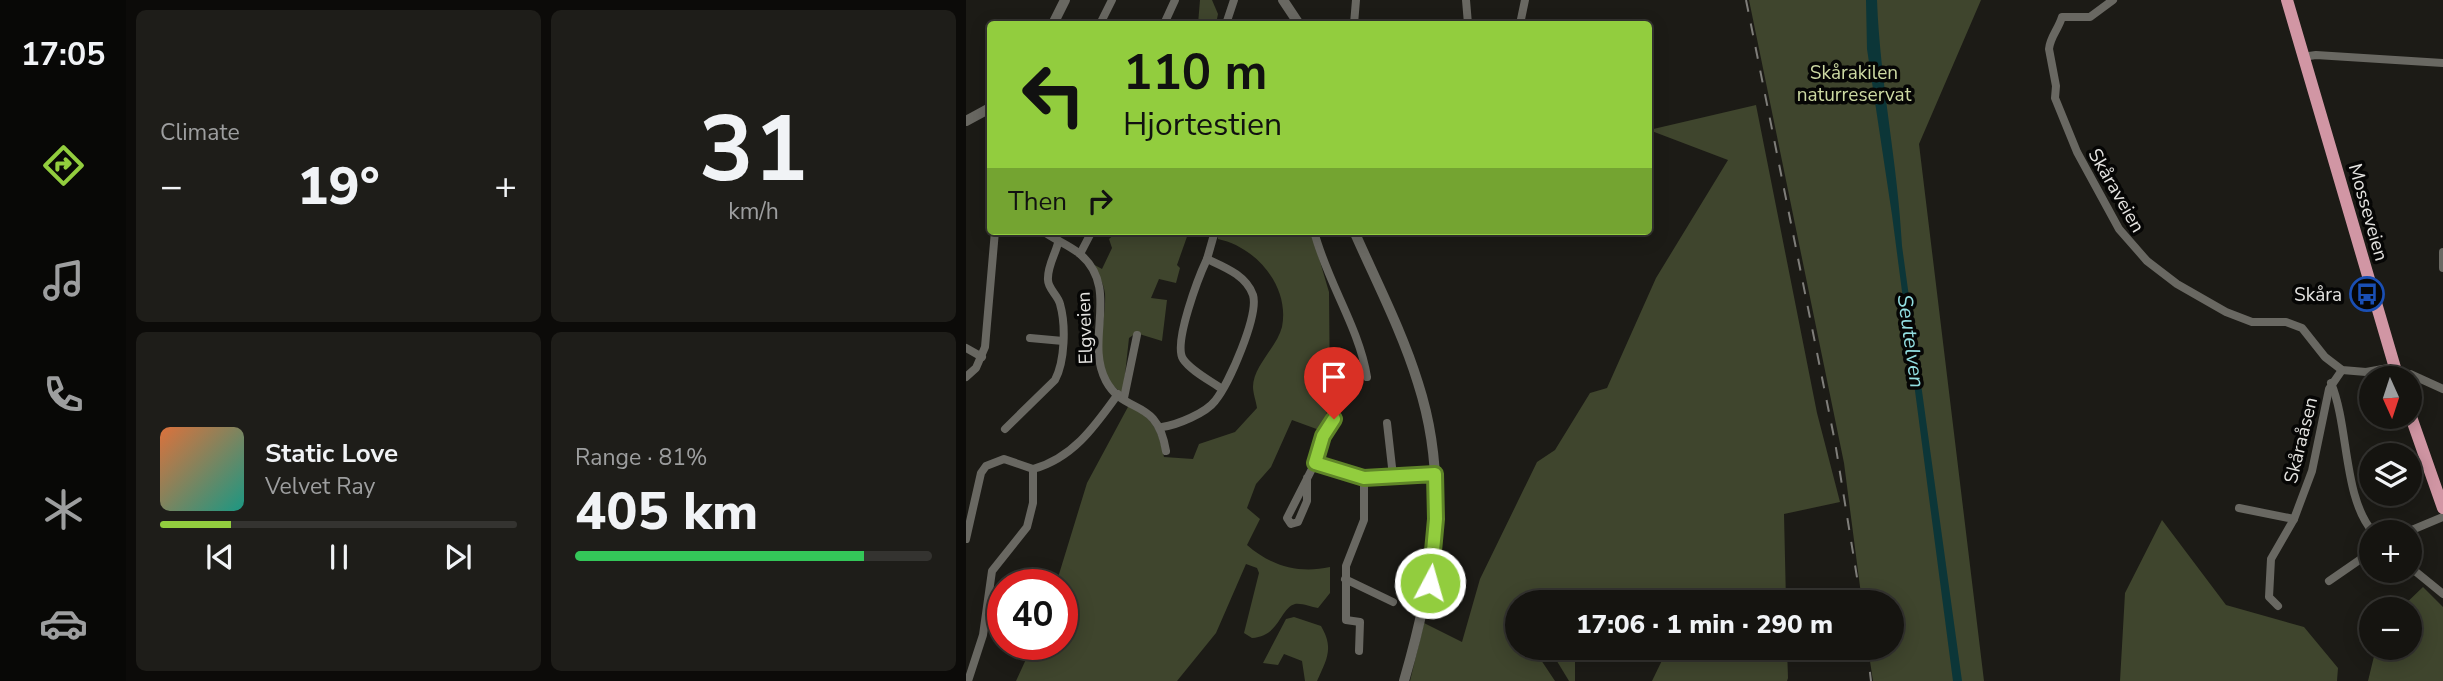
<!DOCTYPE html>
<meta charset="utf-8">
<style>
:root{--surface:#151410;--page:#1e1d19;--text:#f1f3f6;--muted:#9d9e9f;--line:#343330;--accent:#92cd3e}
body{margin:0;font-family:"Nunito Sans",sans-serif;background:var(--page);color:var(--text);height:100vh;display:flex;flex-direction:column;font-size:26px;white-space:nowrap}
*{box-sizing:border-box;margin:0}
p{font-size:23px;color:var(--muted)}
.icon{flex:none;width:38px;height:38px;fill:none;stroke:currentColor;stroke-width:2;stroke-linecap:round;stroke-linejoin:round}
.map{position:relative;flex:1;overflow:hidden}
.drawer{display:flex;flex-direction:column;gap:10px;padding:10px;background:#0c0b09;width:840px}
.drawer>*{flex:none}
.banner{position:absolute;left:21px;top:21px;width:665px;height:214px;border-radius:7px;box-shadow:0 4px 18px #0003,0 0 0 2px var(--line);background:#92cd3e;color:#111;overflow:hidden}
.needle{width:46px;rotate:177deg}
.controls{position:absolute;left:1393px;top:366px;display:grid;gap:14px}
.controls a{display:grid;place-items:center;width:63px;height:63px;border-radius:50%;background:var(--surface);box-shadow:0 4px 18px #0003,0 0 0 2px var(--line);font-size:35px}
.speed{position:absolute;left:21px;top:569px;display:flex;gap:14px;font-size:35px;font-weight:700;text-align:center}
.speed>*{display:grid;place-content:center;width:91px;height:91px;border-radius:50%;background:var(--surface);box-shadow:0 4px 18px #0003,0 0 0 2px var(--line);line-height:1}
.speed .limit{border:10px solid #d22;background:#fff;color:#111}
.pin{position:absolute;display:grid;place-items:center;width:60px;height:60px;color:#fff;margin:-72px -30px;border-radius:50% 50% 50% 0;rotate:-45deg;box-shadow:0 0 7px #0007}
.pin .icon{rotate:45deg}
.me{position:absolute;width:77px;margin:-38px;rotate:6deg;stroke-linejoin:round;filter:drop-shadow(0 0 5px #0008)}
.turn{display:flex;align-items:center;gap:24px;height:147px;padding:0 21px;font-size:32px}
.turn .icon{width:91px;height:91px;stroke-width:2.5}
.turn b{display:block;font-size:49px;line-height:60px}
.then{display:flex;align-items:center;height:66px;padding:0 21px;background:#0003;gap:14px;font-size:26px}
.big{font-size:52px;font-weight:800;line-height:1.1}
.drawer .card{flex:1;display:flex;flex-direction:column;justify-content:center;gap:10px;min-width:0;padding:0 24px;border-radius:10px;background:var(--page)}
.drawer .dial{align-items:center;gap:0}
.dial b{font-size:91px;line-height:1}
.song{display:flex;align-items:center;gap:21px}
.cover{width:84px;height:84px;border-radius:10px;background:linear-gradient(135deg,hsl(20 70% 55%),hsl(170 70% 35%))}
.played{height:7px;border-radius:4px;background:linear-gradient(90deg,var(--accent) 20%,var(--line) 20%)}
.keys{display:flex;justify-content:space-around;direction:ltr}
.heat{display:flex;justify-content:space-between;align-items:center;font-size:38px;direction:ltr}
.charge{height:10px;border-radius:5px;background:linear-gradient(90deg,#34c759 81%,var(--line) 0)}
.drawer .tiles{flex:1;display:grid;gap:10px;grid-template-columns:repeat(2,1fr)}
.trip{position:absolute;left:539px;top:590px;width:399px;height:70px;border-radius:35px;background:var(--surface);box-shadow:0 4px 18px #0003,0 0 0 2px var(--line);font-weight:800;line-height:70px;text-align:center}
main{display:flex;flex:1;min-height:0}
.tabs{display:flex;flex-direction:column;width:126px;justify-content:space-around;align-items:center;background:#080806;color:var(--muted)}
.tabs .icon{width:49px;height:49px}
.tabs .current{color:var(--accent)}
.tabs b{font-size:32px;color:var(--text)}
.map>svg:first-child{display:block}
.green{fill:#3f452d}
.water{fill:#0c3638}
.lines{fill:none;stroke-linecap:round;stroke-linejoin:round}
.minor{stroke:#696862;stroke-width:8}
.tertiary{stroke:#696862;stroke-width:10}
.trunk{stroke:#d196a4;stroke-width:12}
.rail{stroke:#7f7e7a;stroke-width:2;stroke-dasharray:12 12;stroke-linecap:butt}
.route-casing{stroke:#5f8528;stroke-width:18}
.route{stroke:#92cd3e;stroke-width:12}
.labels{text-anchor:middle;stroke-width:7;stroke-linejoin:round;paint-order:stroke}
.park-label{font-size:19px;fill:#cddaa3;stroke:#060605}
.street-label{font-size:19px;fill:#e6e5e2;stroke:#060605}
.poi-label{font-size:19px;fill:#e6e5e2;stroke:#060605;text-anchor:end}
.water-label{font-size:21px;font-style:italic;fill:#92dee1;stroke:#060605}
</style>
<main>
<nav class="tabs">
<b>17:05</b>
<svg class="icon current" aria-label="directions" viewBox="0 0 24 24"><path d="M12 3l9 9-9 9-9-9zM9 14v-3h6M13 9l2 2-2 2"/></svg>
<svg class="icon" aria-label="music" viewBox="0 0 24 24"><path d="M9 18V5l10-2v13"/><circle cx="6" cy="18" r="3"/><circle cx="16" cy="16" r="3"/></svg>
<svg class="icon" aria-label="phone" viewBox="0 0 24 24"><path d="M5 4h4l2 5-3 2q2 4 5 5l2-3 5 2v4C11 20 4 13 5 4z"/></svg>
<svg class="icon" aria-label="climate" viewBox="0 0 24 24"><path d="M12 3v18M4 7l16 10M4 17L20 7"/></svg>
<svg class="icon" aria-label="car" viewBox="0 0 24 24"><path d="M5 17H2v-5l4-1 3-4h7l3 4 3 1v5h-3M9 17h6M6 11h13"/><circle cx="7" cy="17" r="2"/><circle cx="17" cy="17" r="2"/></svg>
</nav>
<section class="drawer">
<div class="tiles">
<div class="card"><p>Climate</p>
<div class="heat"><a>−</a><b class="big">19°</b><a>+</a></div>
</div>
<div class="card dial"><b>31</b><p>km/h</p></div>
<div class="card">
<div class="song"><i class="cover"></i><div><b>Static Love</b><p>Velvet Ray</p></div></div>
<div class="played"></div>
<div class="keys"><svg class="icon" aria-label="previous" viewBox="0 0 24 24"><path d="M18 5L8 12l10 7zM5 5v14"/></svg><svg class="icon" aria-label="pause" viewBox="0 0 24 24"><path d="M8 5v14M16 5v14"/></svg><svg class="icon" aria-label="next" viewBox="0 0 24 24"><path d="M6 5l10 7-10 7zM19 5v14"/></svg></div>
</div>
<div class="card"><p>Range · 81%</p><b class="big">405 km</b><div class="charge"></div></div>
</div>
</section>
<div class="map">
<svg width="1477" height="681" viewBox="0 0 1477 681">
<rect width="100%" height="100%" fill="#1c1b16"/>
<g class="green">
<polygon points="234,0 246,0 252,14 250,24 232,24"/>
<polygon points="783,0 1015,0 953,144 1018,681 907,681 902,648 926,648 926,602 896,602 878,463"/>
<polygon points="790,105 851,413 874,502 818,514 820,602 725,602 684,588 672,602 551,602 551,648 567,648 589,681 444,681 458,623 496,642 514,579 571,462 589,450 624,393 641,388 690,278 762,160 683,130"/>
<path d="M152 231H223L211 265 214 268 210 283 193 279 185 298 201 300 196 341 170 333 163 338 157 393C120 372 141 327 139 294 138 282 131 273 125 263L136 269 146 248 143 239Z"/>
<path d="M292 231H345L363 292 364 400 356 431 326 420 305 467 290 484 281 508 294 519 281 545C305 566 333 574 364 567V593L352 608C345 607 336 603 329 604 314 608 314 636 286 638L278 633 293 573 291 568 280 564 250 633 211 681H50L67 644H96V584H90L121 483 163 405C188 420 192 429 198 457L227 459 233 444 269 432 291 408C290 401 287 393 287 387 287 366 311 347 316 327 324 286 290 247 252 239V234Z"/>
<polygon points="1196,520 1260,605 1338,627 1372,668 1371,681 1154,681 1159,593"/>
<polygon points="1457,587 1477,607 1477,681 1402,681 1410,648 1444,648 1444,609 1434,609"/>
<path d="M328 617 355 626C368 648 361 659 351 681H339L336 661 318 654 312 665 297 663 320 619Z"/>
<polygon points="583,648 609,648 609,681 603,681"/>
<polygon points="702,648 821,648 822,678 821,681 686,681"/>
</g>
<path class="water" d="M900 0H911C914 83 932 164 936 246L996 681H987L926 215 901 49Z"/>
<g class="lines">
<g class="minor">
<polyline points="500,0 502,24"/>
<path d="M1147 0 1124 17H1096C1092 30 1084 37 1083 49L1090 86 1089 98 1111 152 1153 229 1181 261 1211 284 1260 312 1286 322H1320L1336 328 1359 357 1376 370 1400 372 1428 367"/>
<polyline points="134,24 146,0"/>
<polyline points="198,24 209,0"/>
<polyline points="260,24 268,0"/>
<polyline points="388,24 390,0"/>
<polyline points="554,24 559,0"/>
<polyline points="1336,57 1350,55 1477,63"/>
<path d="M77 231C89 240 103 245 114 254 155 289 118 340 140 381 159 416 191 396 200 451"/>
<path d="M348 231C361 282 393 327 401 377"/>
<polyline points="1477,252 1477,268"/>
<polyline points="114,254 126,231"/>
<polyline points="241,259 249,231"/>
<polyline points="64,338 97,341"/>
<polyline points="0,348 16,357"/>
<polyline points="0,377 10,368 19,347 29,231"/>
<polyline points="1432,377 1444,374 1477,389"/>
<path d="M1365 383C1383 426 1377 498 1407 532"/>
<polyline points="158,398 171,335"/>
<polyline points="421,423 427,476"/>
<path d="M196 427C211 425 240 413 249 401 263 384 293 315 287 295 280 275 258 267 241 259 233 276 207 343 217 359 225 371 245 381 256 389"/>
<path d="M39 429 89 380C99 361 100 325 94 304 92 295 82 289 82 280 81 267 89 255 92 243"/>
<polyline points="349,463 357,436 368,419"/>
<polyline points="341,478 341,501 332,522 325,524 321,518 349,463 398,478 469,474"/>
<polyline points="1273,508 1328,519"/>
<polyline points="1441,532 1477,517"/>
<polyline points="0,539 15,473 20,466 38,459 67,469"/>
<polyline points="1444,567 1477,594"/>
<polyline points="379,579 427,602"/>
<polyline points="1363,581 1405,552"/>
<polyline points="1312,606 1303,597 1305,559 1328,519 1346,471 1363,389 1376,370"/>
<polyline points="393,651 394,622 380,620 380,566 398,520 398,478"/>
<path d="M2 681 17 635 26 571 61 527 67 503V469C107 458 129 426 152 394"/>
</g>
<g class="tertiary">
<polyline points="317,0 333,24"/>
<polyline points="87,24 99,0"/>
<polyline points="0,121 24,108"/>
<path d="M388 231C410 281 436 331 452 383 485 485 467 581 438 681"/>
</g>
<g class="trunk">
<polyline points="1321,0 1432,378"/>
<polyline points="1444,414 1477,508"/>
</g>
<g class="rail">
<polyline points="780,0 869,442 895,602"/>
<polyline points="901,648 905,681"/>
</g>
</g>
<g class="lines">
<g class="route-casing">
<polyline id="route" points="368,419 357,436 349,463 398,478 469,474 470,519 464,583"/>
</g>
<use href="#route" class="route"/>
</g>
<defs>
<g id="bus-ring" transform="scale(1.75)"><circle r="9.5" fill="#060605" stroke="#1a4fb4" stroke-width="1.5"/><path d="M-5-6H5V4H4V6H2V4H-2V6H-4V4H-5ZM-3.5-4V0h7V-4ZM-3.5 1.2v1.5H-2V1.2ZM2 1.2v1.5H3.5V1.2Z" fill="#1a4fb4"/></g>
</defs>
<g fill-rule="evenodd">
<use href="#bus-ring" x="1401" y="294"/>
</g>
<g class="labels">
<g class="park-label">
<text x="888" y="79">Skårakilen<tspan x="888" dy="22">naturreservat</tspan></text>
</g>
<g class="street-label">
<text transform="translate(1151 190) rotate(60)" y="7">Skåraveien</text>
<text transform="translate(1403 212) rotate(74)" y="7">Mosseveien</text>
<text transform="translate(118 328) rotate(-92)" y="7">Elgveien</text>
<text transform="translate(1334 440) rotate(-76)" y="7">Skåraåsen</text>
</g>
<g class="poi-label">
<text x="1376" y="301">Skåra</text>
</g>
<g class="water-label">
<text transform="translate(945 341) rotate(82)" y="7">Seutelven</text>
</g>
</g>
</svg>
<div class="controls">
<a><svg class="needle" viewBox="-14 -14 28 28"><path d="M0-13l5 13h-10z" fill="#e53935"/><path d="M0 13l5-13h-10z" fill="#9d9e9f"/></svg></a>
<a><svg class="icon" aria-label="layers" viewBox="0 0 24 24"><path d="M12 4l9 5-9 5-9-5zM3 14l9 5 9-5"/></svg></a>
<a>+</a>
<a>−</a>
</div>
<div class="speed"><div class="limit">40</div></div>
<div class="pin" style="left:368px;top:419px;background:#d93025"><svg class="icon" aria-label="arrive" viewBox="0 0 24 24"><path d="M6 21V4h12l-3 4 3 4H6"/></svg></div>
<svg class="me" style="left:464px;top:583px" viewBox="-20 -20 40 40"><circle r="17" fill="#92cd3e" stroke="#fff" stroke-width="3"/><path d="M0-11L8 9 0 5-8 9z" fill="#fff"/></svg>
<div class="trip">17:06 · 1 min · 290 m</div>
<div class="banner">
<div class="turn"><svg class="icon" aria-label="left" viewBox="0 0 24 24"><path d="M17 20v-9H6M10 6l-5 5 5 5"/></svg><div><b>110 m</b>Hjortestien</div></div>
<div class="then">Then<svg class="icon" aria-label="right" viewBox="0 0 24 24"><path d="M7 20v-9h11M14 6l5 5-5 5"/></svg></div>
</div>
</div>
</main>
